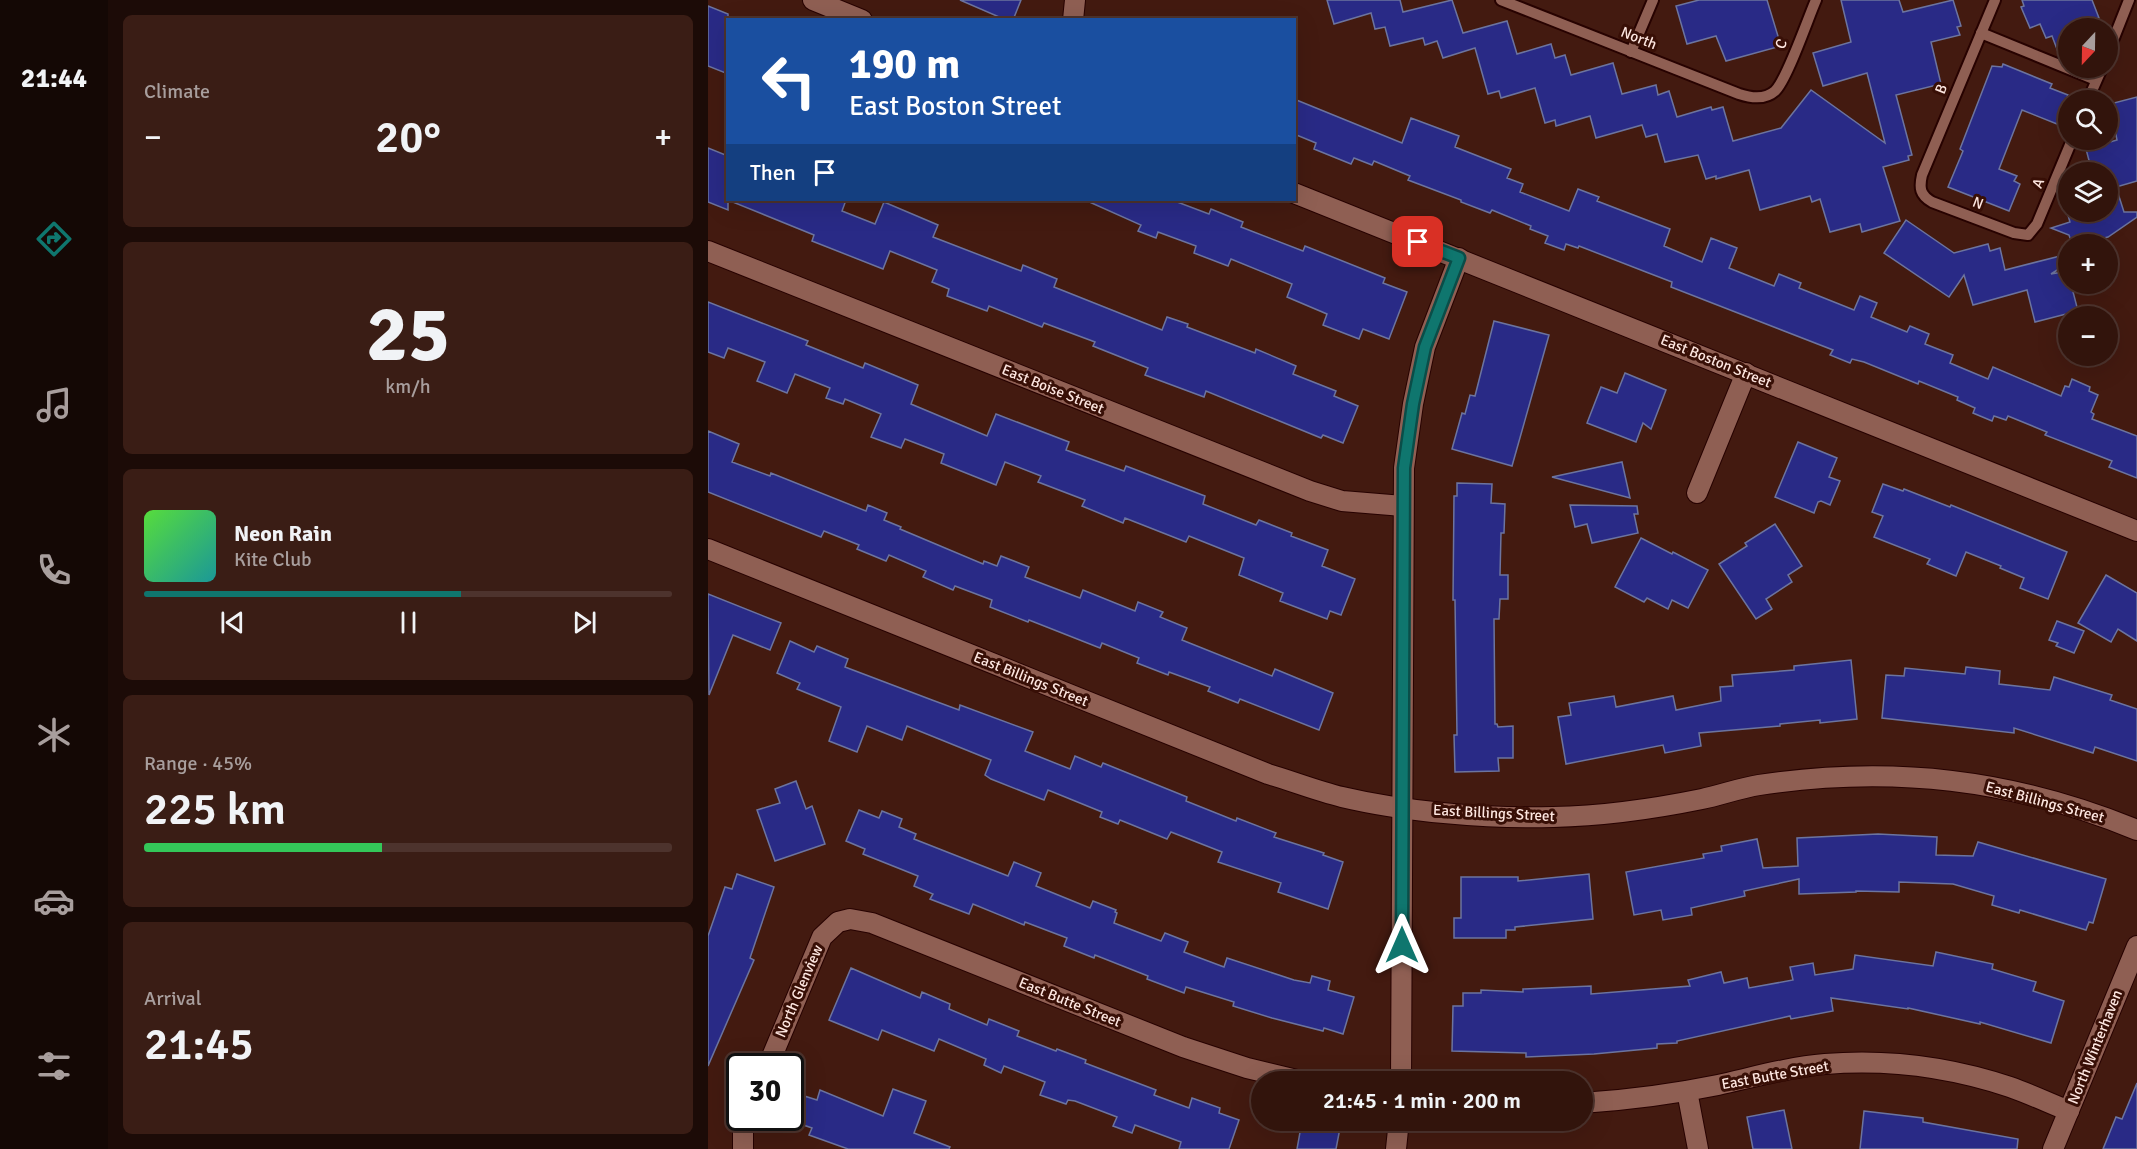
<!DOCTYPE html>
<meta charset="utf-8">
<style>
:root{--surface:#32140c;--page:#3a1d15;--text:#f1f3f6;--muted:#a89e9d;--line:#4d332d;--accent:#0f766e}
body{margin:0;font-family:Signika,sans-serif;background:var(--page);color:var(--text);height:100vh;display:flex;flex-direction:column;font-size:22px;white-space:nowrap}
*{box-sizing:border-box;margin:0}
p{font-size:20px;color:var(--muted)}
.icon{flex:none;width:33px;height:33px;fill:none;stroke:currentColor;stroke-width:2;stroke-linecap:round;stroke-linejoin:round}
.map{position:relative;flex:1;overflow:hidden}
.side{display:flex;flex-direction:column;gap:15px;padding:15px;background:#1c0b07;width:600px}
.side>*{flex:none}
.guide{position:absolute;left:18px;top:18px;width:570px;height:183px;border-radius:0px;box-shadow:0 6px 24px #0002,0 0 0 2px var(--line);background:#1a4fa0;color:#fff;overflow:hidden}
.needle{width:39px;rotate:202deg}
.buttons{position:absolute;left:1350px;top:18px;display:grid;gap:12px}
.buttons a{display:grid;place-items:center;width:60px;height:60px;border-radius:50%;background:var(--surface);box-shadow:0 6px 24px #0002,0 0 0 2px var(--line);font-size:30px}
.speed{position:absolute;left:18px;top:1053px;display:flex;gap:12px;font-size:30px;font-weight:700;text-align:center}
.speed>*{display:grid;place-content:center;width:78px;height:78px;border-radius:50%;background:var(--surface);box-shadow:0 6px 24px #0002,0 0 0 2px var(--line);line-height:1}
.speed .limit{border:3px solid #111;border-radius:9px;background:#fff;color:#111}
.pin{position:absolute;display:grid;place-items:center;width:51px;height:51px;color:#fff;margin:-26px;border-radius:12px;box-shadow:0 3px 9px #0006}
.me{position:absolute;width:66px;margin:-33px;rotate:0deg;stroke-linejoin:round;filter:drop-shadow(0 0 4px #0008)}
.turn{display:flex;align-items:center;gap:21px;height:126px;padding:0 24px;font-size:27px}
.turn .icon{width:78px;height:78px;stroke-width:2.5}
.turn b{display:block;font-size:42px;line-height:51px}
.then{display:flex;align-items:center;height:57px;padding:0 24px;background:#0003;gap:12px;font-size:22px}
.big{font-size:45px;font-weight:600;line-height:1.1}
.side .tile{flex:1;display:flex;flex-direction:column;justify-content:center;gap:9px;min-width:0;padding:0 21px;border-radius:9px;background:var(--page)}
.side .dial{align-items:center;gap:0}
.dial b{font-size:78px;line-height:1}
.song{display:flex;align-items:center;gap:18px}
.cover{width:72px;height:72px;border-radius:9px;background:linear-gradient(135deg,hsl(110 70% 55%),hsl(180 70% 35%))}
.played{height:6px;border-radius:3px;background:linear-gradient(90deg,var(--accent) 60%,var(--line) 60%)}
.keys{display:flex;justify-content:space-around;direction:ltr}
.heat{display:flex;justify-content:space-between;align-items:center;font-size:33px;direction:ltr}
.charge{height:9px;border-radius:4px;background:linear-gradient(90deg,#34c759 45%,var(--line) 0)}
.trip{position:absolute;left:543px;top:1071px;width:342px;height:60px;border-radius:30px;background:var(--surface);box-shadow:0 6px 24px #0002,0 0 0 2px var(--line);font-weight:600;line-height:60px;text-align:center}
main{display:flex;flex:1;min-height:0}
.dock{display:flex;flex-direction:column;width:108px;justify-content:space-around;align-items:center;background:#140805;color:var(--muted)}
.dock .icon{width:42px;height:42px}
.dock .active{color:var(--accent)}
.dock b{font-size:27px;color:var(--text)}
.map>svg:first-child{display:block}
.building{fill:#292a86;stroke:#6c749f;stroke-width:1.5}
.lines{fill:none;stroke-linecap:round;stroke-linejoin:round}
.lane-casing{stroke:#270200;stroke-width:14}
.street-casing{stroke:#270200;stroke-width:22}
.lane{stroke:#8f5f53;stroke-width:10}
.street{stroke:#8f5f53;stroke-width:20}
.route-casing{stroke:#0a4d48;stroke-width:15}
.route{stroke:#0f766e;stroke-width:10}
.labels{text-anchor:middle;stroke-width:6;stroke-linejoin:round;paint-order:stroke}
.street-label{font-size:15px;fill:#fde6e0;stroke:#380f06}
</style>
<main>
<nav class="dock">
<b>21:44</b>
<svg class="icon active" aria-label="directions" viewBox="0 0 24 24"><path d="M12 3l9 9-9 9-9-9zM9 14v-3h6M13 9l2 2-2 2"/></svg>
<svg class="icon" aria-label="music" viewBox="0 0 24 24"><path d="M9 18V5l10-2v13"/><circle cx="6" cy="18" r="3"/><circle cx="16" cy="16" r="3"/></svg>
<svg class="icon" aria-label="phone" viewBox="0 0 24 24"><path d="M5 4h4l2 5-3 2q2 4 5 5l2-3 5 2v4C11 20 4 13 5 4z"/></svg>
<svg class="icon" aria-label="climate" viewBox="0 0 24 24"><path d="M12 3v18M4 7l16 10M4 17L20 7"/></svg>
<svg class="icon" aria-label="car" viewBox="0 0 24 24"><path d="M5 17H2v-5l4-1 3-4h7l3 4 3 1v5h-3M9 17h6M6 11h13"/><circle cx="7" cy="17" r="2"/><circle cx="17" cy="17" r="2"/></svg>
<svg class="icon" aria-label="filters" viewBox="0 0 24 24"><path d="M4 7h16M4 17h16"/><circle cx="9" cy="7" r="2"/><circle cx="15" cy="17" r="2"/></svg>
</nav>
<section class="side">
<div class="tile"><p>Climate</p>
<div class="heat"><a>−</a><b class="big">20°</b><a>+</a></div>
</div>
<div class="tile dial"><b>25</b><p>km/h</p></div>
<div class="tile">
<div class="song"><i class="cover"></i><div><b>Neon Rain</b><p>Kite Club</p></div></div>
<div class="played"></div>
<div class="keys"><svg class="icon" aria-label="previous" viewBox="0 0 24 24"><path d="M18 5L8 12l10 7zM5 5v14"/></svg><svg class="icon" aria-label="pause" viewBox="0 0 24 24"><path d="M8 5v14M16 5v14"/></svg><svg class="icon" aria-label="next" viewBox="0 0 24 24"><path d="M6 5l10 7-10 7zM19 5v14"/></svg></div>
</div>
<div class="tile"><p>Range · 45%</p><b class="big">225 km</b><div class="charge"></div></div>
<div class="tile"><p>Arrival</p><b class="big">21:45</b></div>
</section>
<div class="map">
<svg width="1429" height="1149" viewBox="0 0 1429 1149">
<rect width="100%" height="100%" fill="#431a10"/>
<g class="building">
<polygon points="252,0 313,0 305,20 298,20"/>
<polygon points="619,0 692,0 695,12 744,0 755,33 799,21 809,54 843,44 847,58 857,55 863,75 905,63 914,94 948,85 950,95 961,91 969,117 1003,107 1004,110 1015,107 1025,141 1073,128 1103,90 1177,143 1159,73 1115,86 1105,53 1143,42 1133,0 1191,0 1195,12 1245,0 1253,26 1249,27 1252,35 1223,42 1233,84 1188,95 1204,155 1200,156 1201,160 1175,167 1192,221 1154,232 1152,224 1122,232 1112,199 1104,202 1102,196 1052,210 1041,170 1008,179 1008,176 998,179 990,155 957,162 949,134 938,137 934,125 888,138 882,116 848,126 847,120 837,123 827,88 793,98 791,91 780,94 767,48 735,58 729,41 717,45 715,38 682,46 677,27 667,29 663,13 626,24"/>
<polygon points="991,0 1059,0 1073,46 1018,61 1008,36 979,44 968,6"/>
<polygon points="1314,0 1384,0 1391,18 1387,19 1391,28 1360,28 1360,61 1352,57 1344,36 1338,38 1332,24 1322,28 1313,7 1316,6"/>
<polygon points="0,6 20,14 20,74 0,66"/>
<polygon points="1295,64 1344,84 1342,88 1360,95 1349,124 1314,110 1291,169 1309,176 1306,181 1312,184 1301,211 1240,187 1255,151 1252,149 1284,66 1294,67"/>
<polygon points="1429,97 1429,181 1408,187 1416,212 1429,212 1429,217 1400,237 1373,244 1364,244 1361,235 1343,228 1362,222 1359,212 1400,212 1400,172 1384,172 1378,149 1409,140 1402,104"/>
<polygon points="586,99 694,143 703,118 751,136 747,147 803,169 799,178 815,184 812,192 861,211 870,189 891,197 889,201 962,229 956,246 994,262 1003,238 1029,248 1021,268 1066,286 1071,274 1093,283 1091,288 1146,310 1152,296 1169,303 1163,317 1199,332 1202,326 1221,334 1217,344 1245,355 1242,363 1280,379 1285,367 1353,396 1357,386 1361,387 1364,379 1382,387 1381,391 1390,395 1383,412 1386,414 1384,419 1429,436 1429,478 1401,467 1404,461 1337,435 1339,432 1300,416 1298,420 1286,416 1284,421 1265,413 1267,408 1249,400 1250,397 1211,381 1210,384 1156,362 1144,359 1142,363 1122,355 1125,350 963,287 964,282 938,272 871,246 870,248 858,244 856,250 837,243 840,236 822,229 823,226 784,210 782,213 753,202 753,200 700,180 702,176 666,161 664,165 646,158 643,164 606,149 608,143 586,134"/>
<polygon points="0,148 20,156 20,200 138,200 134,211 167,224 176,202 230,225 225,237 313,271 315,265 349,279 346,287 454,330 459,317 480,324 479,327 547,353 548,349 588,366 585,374 628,391 626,396 650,406 635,443 615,435 613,438 498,391 496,397 437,375 440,368 385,346 387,342 336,323 334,327 281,306 279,311 239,296 241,289 224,282 229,270 182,251 175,269 104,241 106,235 20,200 20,210 0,202"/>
<polygon points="377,200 464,200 501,214 503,209 535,222 533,227 595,251 597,246 677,278 675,283 699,292 681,339 655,329 651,339 615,325 619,314 579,297 584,284 523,259 520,266 486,253 488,246 450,232 448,238 430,231 433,225"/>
<polygon points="1198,220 1246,253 1280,244 1282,251 1292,248 1297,270 1360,254 1360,263 1343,274 1360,271 1360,284 1363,284 1370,311 1327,322 1319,290 1265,305 1256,275 1241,297 1176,253"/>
<polygon points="0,302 100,341 98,345 155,368 157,363 210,385 203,404 279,436 288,414 361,442 358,450 416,471 418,466 497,496 495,504 548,525 551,520 584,533 583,536 620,550 614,566 647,579 633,615 622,611 619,619 572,601 575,593 531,575 536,558 481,536 478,542 417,518 415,523 374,506 377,500 330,482 333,476 297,462 288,485 233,463 236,454 197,439 193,448 163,437 173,414 137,399 135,404 118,398 122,388 87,374 79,393 49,381 57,362 20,348 16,358 0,352"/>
<polygon points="786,321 841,335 804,466 744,449 754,413 757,414 762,395 767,396"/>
<polygon points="917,373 958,390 943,429 935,423 928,442 879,423 893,387 909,393"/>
<polygon points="0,431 31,444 24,462 62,476 63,473 158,511 160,505 179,513 176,520 193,527 192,529 275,564 276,561 289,566 293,556 321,567 317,577 372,598 375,590 427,611 430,602 455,612 452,617 479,628 474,640 564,676 567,669 625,693 611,730 532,699 530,703 500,691 502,687 461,672 460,675 429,663 431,658 394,643 392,648 321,620 320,622 282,607 284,600 247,586 245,590 215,577 218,571 181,555 178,561 149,549 151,545 116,531 113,537 0,492"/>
<polygon points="1090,442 1129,458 1121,477 1132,481 1122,505 1113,501 1110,502 1106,513 1067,497"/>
<polygon points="914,462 922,498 844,477"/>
<polygon points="749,483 784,484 783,503 797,504 796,533 793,533 792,575 800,575 800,599 792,599 791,619 786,619 787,724 789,724 790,727 805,726 805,758 790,758 791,771 747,772 746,735 749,735 747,600 745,600 746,496 749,496"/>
<polygon points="1175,484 1195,491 1196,489 1242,507 1243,505 1359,552 1340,599 1312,588 1316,578 1292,568 1293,566 1258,552 1248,576 1219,564 1222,559 1166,537 1175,516 1164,512"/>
<polygon points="862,505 929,506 930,514 926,514 930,533 884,543 879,524 867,527"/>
<polygon points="1067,524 1094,566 1080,575 1084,582 1058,599 1064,609 1048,619 1011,564 1039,546 1037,543"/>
<polygon points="933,538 964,554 965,552 1000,570 980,608 964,600 960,609 939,598 936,602 907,587"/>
<polygon points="1398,575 1429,593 1429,641 1410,629 1403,642 1370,623"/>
<polygon points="0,594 73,623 62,650 25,635 1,695"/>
<polygon points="1349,621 1376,631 1366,653 1348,646 1350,643 1341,640"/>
<polygon points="82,641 106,652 109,646 140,659 137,667 224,700 251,710 252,705 325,732 317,751 362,769 367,756 393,767 395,763 479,797 478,801 528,821 529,818 568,833 566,837 616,853 615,855 635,862 620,909 570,892 573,883 510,862 514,852 463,832 459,839 412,820 410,824 392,817 394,812 340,790 336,800 283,779 277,775 283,760 199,726 194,740 159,726 149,752 121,741 133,707 89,689 92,683 69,673"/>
<polygon points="1143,660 1149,719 1112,723 1112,720 1072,724 1072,726 991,733 993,746 957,753 955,745 858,764 850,717 863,715 861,703 906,696 908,707 965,696 968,710 1013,701 1012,687 1025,686 1024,675 1086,670 1086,666"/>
<polygon points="1258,667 1292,671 1291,684 1342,690 1346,677 1404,695 1402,700 1429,709 1429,761 1387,747 1385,753 1306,728 1306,733 1174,718 1178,675 1196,676 1197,668 1257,674"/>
<polygon points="88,781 98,809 104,806 117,844 67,861 49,810 72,803 67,789"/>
<polygon points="151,810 171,818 174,811 194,819 191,827 208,834 206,839 300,876 306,862 333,873 328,886 382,908 385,901 408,910 407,912 409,913 406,923 453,941 457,933 480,942 476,952 516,967 519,958 586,980 602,983 604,976 622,981 620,990 646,997 635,1034 616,1028 615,1031 564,1018 525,1006 526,1002 478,987 476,993 439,979 440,976 387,955 386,958 356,946 359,938 317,922 316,925 265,904 261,914 222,899 225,894 206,886 210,876 155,854 157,849 138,841"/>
<polygon points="1170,834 1229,837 1228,855 1265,856 1270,842 1398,879 1385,923 1381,922 1378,930 1312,910 1311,913 1284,905 1286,896 1245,884 1191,882 1191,892 1148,891 1148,892 1091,894 1091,879 1036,891 1037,896 983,908 984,915 955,920 953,910 926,915 918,872 996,858 995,854 1014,851 1013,846 1049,839 1055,868 1090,866 1089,838"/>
<polygon points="29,874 66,887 42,958 46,960 0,1066 0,936 17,887 24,889"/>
<polygon points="881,874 885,919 807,927 807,930 798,930 798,938 746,938 746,918 753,918 753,877 810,877 810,881"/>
<polygon points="1228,952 1285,964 1284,969 1328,982 1325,991 1356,1001 1343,1043 1272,1022 1272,1024 1200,1008 1200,1009 1123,998 1125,1011 1083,1019 1082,1016 969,1041 969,1043 949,1044 949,1048 886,1054 818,1057 818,1053 744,1051 745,1006 755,1006 755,993 773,993 773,990 815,992 815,989 883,986 883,994 982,986 980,980 1013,972 1016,983 1039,978 1041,988 1085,980 1082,967 1105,963 1107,975 1145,969 1147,955 1225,966"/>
<polygon points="143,968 212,998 214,992 242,1004 241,1009 279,1025 281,1019 311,1031 309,1036 348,1051 349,1049 378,1060 377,1063 448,1090 446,1095 481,1108 484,1098 512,1108 511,1113 531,1120 521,1149 471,1149 473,1142 427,1125 424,1133 405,1126 409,1117 367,1101 360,1100 358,1104 332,1095 337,1082 296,1066 293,1073 276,1065 278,1059 231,1039 226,1051 174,1030 170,1040 121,1020"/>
<polygon points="1429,1083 1429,1149 1395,1149 1408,1117 1414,1119"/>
<polygon points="185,1089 218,1101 206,1133 242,1147 241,1149 140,1149 101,1135 104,1128 81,1120 90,1094 109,1100 112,1090 175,1116"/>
<polygon points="1076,1110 1084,1149 1045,1149 1039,1117"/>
<polygon points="1156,1111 1215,1118 1215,1122 1310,1139 1309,1149 1152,1149"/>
<polygon points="594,1121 632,1128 628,1149 589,1149"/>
</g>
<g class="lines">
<g class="lane-casing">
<g id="lane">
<path d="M793 0 1031 94C1043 98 1057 100 1067 91 1079 80 1100 18 1108 0"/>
<path d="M1287 0 1214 175C1211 188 1212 195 1224 202L1306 233 1320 235 1329 224 1364 140"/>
<polyline points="1273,33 1388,80"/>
<polyline points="923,52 945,0"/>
<polyline points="1400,53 1421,0"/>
<polyline points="1380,100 1394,68"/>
</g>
</g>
<g class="street-casing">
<g id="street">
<polyline points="105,0 154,20"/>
<polyline points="365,20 367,0"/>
<polyline points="586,193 1429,531"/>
<polyline points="0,251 602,491 634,501 695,506"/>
<polyline points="989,493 1038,373"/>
<path d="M0 549 560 774C584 781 609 791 634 797 697 812 781 819 845 817 895 816 945 809 994 799 1013 795 1032 788 1051 785 1184 765 1305 779 1429 830"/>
<polyline points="60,1066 114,937 130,922 142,919 164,923 475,1047 539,1068 597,1082"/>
<polyline points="693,1082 696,468 705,404 717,347 751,258"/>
<polyline points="979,1091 990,1149"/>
<path d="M874 1103C920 1100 966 1094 1010 1085 1046 1077 1081 1067 1117 1064 1179 1059 1242 1067 1302 1087 1322 1094 1341 1103 1361 1111"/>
<polyline points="35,1149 35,1131 39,1118"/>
<polyline points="688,1149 691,1120"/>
<polyline points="1345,1149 1429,946"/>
</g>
</g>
<use href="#lane" class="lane"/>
<use href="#street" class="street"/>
</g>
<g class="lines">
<g class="route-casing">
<polyline id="route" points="694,945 696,468 705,404 717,347 751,258 710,242"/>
</g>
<use href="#route" class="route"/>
</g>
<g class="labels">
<g class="street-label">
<text transform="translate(931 38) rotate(22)" y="5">North</text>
<text transform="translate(1073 44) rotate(-68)" y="5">C</text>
<text transform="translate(1233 89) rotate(-68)" y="5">B</text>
<text transform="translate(1330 183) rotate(-68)" y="5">A</text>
<text transform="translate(1270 203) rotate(21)" y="5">N</text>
<text transform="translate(1008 361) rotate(22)" y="5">East Boston Street</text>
<text transform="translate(345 389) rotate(22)" y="5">East Boise Street</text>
<text transform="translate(323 679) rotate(22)" y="5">East Billings Street</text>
<text transform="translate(1337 802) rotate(15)" y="5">East Billings Street</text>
<text transform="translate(786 813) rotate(3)" y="5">East Billings Street</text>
<text transform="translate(91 991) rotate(-67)" y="5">North Glenview</text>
<text transform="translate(362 1002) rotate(22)" y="5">East Butte Street</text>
<text transform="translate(1387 1047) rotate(-68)" y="5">North Winterhaven</text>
<text transform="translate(1067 1075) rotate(-10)" y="5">East Butte Street</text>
</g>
</g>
</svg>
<div class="buttons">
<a><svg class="needle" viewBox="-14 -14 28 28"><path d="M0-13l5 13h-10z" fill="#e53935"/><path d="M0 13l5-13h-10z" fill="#a89e9d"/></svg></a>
<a><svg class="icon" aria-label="search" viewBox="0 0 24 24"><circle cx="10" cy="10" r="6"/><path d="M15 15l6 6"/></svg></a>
<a><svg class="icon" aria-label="layers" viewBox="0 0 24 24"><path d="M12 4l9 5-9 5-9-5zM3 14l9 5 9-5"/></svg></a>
<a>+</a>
<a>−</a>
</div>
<div class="speed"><div class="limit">30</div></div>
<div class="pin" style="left:710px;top:242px;background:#d93025"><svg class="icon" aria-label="arrive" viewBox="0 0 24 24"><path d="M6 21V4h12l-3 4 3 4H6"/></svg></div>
<svg class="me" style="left:694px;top:945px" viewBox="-20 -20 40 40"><path d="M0-17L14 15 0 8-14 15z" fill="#0f766e" stroke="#fff" stroke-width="4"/></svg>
<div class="trip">21:45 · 1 min · 200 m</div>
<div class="guide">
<div class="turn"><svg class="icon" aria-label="left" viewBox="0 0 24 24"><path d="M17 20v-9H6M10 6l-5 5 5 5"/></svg><div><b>190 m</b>East Boston Street</div></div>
<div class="then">Then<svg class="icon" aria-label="arrive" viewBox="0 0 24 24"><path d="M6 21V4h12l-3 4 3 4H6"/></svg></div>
</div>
</div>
</main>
